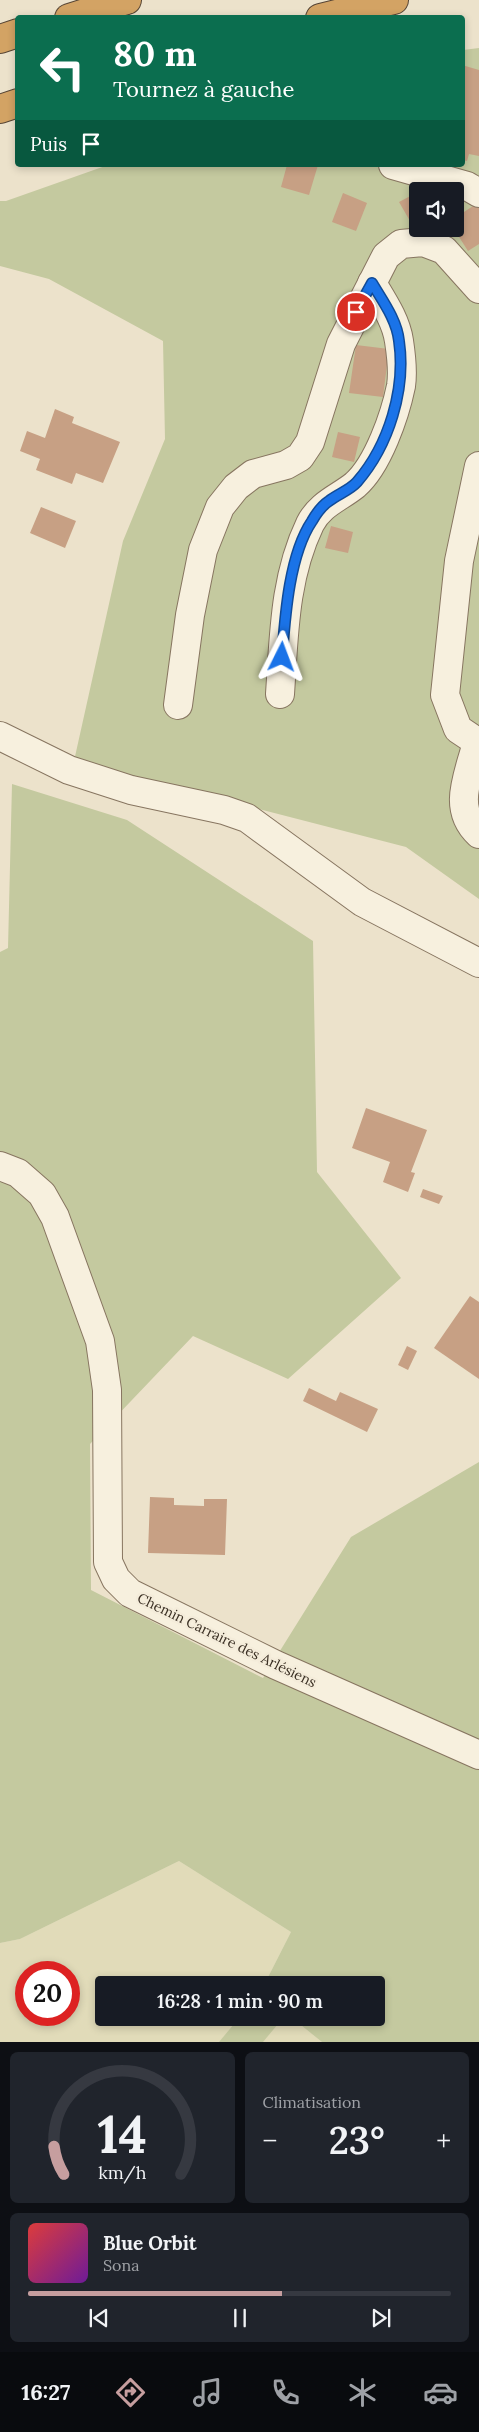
<!DOCTYPE html>
<html lang="fr">
<meta charset="utf-8">
<style>
:root{--surface:#171b24;--page:#20242c;--text:#f1f3f6;--muted:#9ea1a6;--line:#363941;--accent:#c69e9f}
body{margin:0;font-family:Lora,serif;background:var(--page);color:var(--text);height:100vh;display:flex;flex-direction:column;font-size:19px;white-space:nowrap}
*{box-sizing:border-box;margin:0}
p{font-size:16px;color:var(--muted)}
.icon{flex:none;width:28px;height:28px;fill:none;stroke:currentColor;stroke-width:2;stroke-linecap:round;stroke-linejoin:round}
.map{position:relative;height:2042px;overflow:hidden}
.side{display:flex;flex-direction:column;gap:10px;padding:10px;background:#0d0f14;flex:1}
.side>*{flex:none}
.guide{position:absolute;left:15px;top:15px;width:450px;height:152px;border-radius:5px;box-shadow:0 2px 8px #0003;background:#0b6e4f;color:#fff;overflow:hidden}
.controls{position:absolute;left:409px;top:182px;display:grid;gap:10px}
.controls a{display:grid;place-items:center;width:55px;height:55px;border-radius:5px;background:var(--surface);box-shadow:0 2px 8px #0003;font-size:25px}
.speed{position:absolute;left:15px;top:1961px;display:flex;gap:10px;font-size:25px;font-weight:700;text-align:center}
.speed>*{display:grid;place-content:center;width:65px;height:65px;border-radius:50%;background:var(--surface);box-shadow:0 2px 8px #0003;line-height:1}
.speed .limit{border:8px solid #d22;background:#fff;color:#111}
.pin{position:absolute;display:grid;place-items:center;width:42px;height:42px;color:#fff;margin:-21px;border:2px solid #fff;border-radius:50%;box-shadow:0 1px 5px #0007}
.me{position:absolute;width:55px;margin:-28px;rotate:3deg;stroke-linejoin:round;filter:drop-shadow(0 0 4px #0008)}
.turn{display:flex;align-items:center;gap:18px;height:105px;padding:0 15px;font-size:22px}
.turn .icon{width:65px;height:65px;stroke-width:2.5}
.turn b{display:block;font-size:35px;line-height:42px}
.then{display:flex;align-items:center;height:48px;padding:0 15px;background:#0003;gap:10px;font-size:19px}
.big{font-size:38px;font-weight:600;line-height:1.1}
.side .widget{flex:1;display:flex;flex-direction:column;justify-content:center;gap:8px;min-width:0;padding:0 18px;border-radius:8px;background:var(--page)}
.side .dial{align-items:center;gap:0}
.dial svg{height:130px;overflow:visible;fill:none;stroke:var(--line);stroke-width:7;stroke-linecap:round;text-anchor:middle}
.dial text{fill:var(--text);stroke:none}
.song{display:flex;align-items:center;gap:15px}
.cover{width:60px;height:60px;border-radius:8px;background:linear-gradient(135deg,hsl(0 70% 55%),hsl(280 70% 35%))}
.played{height:5px;border-radius:2px;background:linear-gradient(90deg,var(--accent) 60%,var(--line) 60%)}
.keys{display:flex;justify-content:space-around;direction:ltr}
.heat{display:flex;justify-content:space-between;align-items:center;font-size:28px;direction:ltr}
.side .tiles{flex:1;display:grid;gap:10px;grid-template-columns:1fr 1fr}
.widget:last-child{grid-column:span 2}
.trip{position:absolute;left:95px;top:1976px;width:290px;height:50px;border-radius:5px;background:var(--surface);box-shadow:0 2px 8px #0003;font-weight:600;line-height:50px;text-align:center}
.tabs{display:flex;height:80px;justify-content:space-around;align-items:center;background:#090b0e;color:var(--muted)}
.tabs .icon{width:35px;height:35px}
.tabs .selected{color:var(--accent)}
.tabs b{font-size:22px;color:var(--text)}
.map>svg:first-child{display:block}
.farmland{fill:#e1dbb9;fill-rule:evenodd}
.green{fill:#c4c99f;fill-rule:evenodd}
.building{fill:#c7a084}
.lines{fill:none;stroke-linecap:round;stroke-linejoin:round}
.minor-casing{stroke:#877560;stroke-width:30}
.highway-casing{stroke:#564434;stroke-width:30}
.minor{stroke:#f7f0de;stroke-width:28}
.highway{stroke:#d3a364;stroke-width:28}
.route-casing{stroke:#114b97;stroke-width:12}
.route{stroke:#1a73e8;stroke-width:9}
.labels{text-anchor:middle;stroke-width:5;stroke-linejoin:round;paint-order:stroke}
.street-label{font-size:14px;fill:#392e22;stroke:#f4ecda}
</style>
<div class="map">
<svg width="479" height="2042" viewBox="0 0 479 2042">
<rect width="100%" height="100%" fill="#ece2cb"/>
<path class="farmland" d="M179 1861 291 1932 264 1985H104V2018H292L322 2042H0V1943L20 1939ZM26 1972H69V2015H26Z"/>
<g class="green">
<path d="M479 48V899L406 847 74 761 123 541 165 439 163 341 49 279 0 266V201H6L108 165H462L463 50ZM418 191H455V229H418Z"/>
<polygon points="12,784 127,820 313,941 317,1172 401,1278 288,1379 193,1336 90,1444 91,1590 263,1678 351,1537 479,1462 479,2042 322,2042 292,2018 376,2018 376,1985 264,1985 291,1932 179,1861 20,1939 0,1943 0,952 8,948"/>
<polygon points="239,2018 283,2018 263,2042 219,2042"/>
</g>
<g class="building">
<polygon points="462,65 479,70 479,156 469,154 467,161 462,160"/>
<polygon points="287,165 318,165 309,195 281,187"/>
<polygon points="418,192 418,217 410,221 399,202"/>
<polygon points="343,193 367,203 356,231 332,222"/>
<polygon points="479,202 479,244 468,251 454,229 455,218"/>
<polygon points="356,345 389,349 383,397 349,393"/>
<polygon points="55,409 74,417 72,423 120,442 103,483 76,473 72,484 36,470 40,459 20,451 27,431 45,438"/>
<polygon points="338,432 360,437 354,462 332,457"/>
<polygon points="41,507 76,521 65,548 30,533"/>
<polygon points="331,526 353,532 348,553 325,548"/>
<polygon points="366,1108 427,1130 411,1172 415,1173 408,1192 383,1182 390,1162 352,1148"/>
<polygon points="423,1189 443,1196 439,1204 420,1197"/>
<polygon points="470,1296 479,1302 479,1379 434,1348"/>
<polygon points="407,1346 417,1351 408,1370 398,1365"/>
<polygon points="309,1388 336,1401 340,1392 378,1409 367,1432 303,1401"/>
<polygon points="150,1497 174,1498 174,1505 204,1506 204,1499 227,1499 225,1555 148,1553"/>
</g>
<g class="lines">
<g class="minor-casing">
<g id="minor">
<polyline points="393,165 467,186 479,193"/>
<polyline points="479,466 459,561 445,695 458,729 479,743"/>
<path d="M280 694C284 636 284 578 310 524 320 504 339 498 355 485 378 465 395 415 401 386 403 373 401 354 399 341 396 320 382 300 372 283"/>
<polyline points="178,705 190,615 203,550 220,507 236,487 253,474 286,465 300,457 310,442 341,344 386,256 401,244 423,242 444,250 479,289"/>
<polyline points="0,736 69,770 131,790 224,810 247,818 362,902 479,963"/>
<path d="M477 742C469 775 451 808 479 834"/>
<polyline points="0,1166 18,1173 42,1194 55,1217 100,1341 107,1390 108,1562 116,1579 130,1593 276,1665 479,1755"/>
</g>
</g>
<g class="highway-casing">
<g id="highway">
<polyline points="69,18 127,0"/>
<polyline points="320,18 394,0"/>
<polyline points="0,39 18,33"/>
<polyline points="0,109 18,103"/>
</g>
</g>
<use href="#minor" class="minor"/>
<use href="#highway" class="highway"/>
</g>
<g class="lines">
<g class="route-casing">
<path id="route" d="M282 657C285 617 289 555 312 521 316 514 323 505 329 501 338 494 350 490 357 482 389 445 406 389 399 341 397 320 382 300 372 283L356 312"/>
</g>
<use href="#route" class="route"/>
</g>
<g class="labels">
<g class="street-label">
<text transform="translate(227 1640) rotate(26)" y="5">Chemin Carraire des Arlésiens</text>
</g>
</g>
</svg>
<div class="controls">
<a><svg class="icon" aria-label="sound" viewBox="0 0 24 24"><path d="M4 9h4l5-4v14l-5-4H4zM17 9q2 3 0 6"/></svg></a>
</div>
<div class="speed"><div class="limit">20</div></div>
<div class="pin" style="left:356px;top:312px;background:#d93025"><svg class="icon" aria-label="arrive" viewBox="0 0 24 24"><path d="M6 21V4h12l-3 4 3 4H6"/></svg></div>
<svg class="me" style="left:282px;top:657px" viewBox="-20 -20 40 40"><path d="M0-17L14 15 0 8-14 15z" fill="#1a73e8" stroke="#fff" stroke-width="4"/></svg>
<div class="trip">16:28 · 1 min · 90 m</div>
<div class="guide">
<div class="turn"><svg class="icon" aria-label="left" viewBox="0 0 24 24"><path d="M17 20v-9H6M10 6l-5 5 5 5"/></svg><div><b>80 m</b>Tournez à gauche</div></div>
<div class="then">Puis<svg class="icon" aria-label="arrive" viewBox="0 0 24 24"><path d="M6 21V4h12l-3 4 3 4H6"/></svg></div>
</div>
</div>
<section class="side">
<div class="tiles">
<div class="widget dial"><svg viewBox="0 0 100 80">
<path d="M14 69A42 42 0 1 1 86 69"/>
<path d="M14 69A42 42 0 0 1 8 52" stroke="#c69e9f"/>
<text x="50" y="56" font-size="32" font-weight="700">14</text>
<text x="50" y="72" font-size="11">km/h</text>
</svg></div>
<div class="widget"><p>Climatisation</p>
<div class="heat"><a>−</a><b class="big">23°</b><a>+</a></div>
</div>
<div class="widget">
<div class="song"><i class="cover"></i><div><b>Blue Orbit</b><p>Sona</p></div></div>
<div class="played"></div>
<div class="keys"><svg class="icon" aria-label="previous" viewBox="0 0 24 24"><path d="M18 5L8 12l10 7zM5 5v14"/></svg><svg class="icon" aria-label="pause" viewBox="0 0 24 24"><path d="M8 5v14M16 5v14"/></svg><svg class="icon" aria-label="next" viewBox="0 0 24 24"><path d="M6 5l10 7-10 7zM19 5v14"/></svg></div>
</div>
</div>
</section>
<nav class="tabs">
<b>16:27</b>
<svg class="icon selected" aria-label="directions" viewBox="0 0 24 24"><path d="M12 3l9 9-9 9-9-9zM9 14v-3h6M13 9l2 2-2 2"/></svg>
<svg class="icon" aria-label="music" viewBox="0 0 24 24"><path d="M9 18V5l10-2v13"/><circle cx="6" cy="18" r="3"/><circle cx="16" cy="16" r="3"/></svg>
<svg class="icon" aria-label="phone" viewBox="0 0 24 24"><path d="M5 4h4l2 5-3 2q2 4 5 5l2-3 5 2v4C11 20 4 13 5 4z"/></svg>
<svg class="icon" aria-label="climate" viewBox="0 0 24 24"><path d="M12 3v18M4 7l16 10M4 17L20 7"/></svg>
<svg class="icon" aria-label="car" viewBox="0 0 24 24"><path d="M5 17H2v-5l4-1 3-4h7l3 4 3 1v5h-3M9 17h6M6 11h13"/><circle cx="7" cy="17" r="2"/><circle cx="17" cy="17" r="2"/></svg>
</nav>
